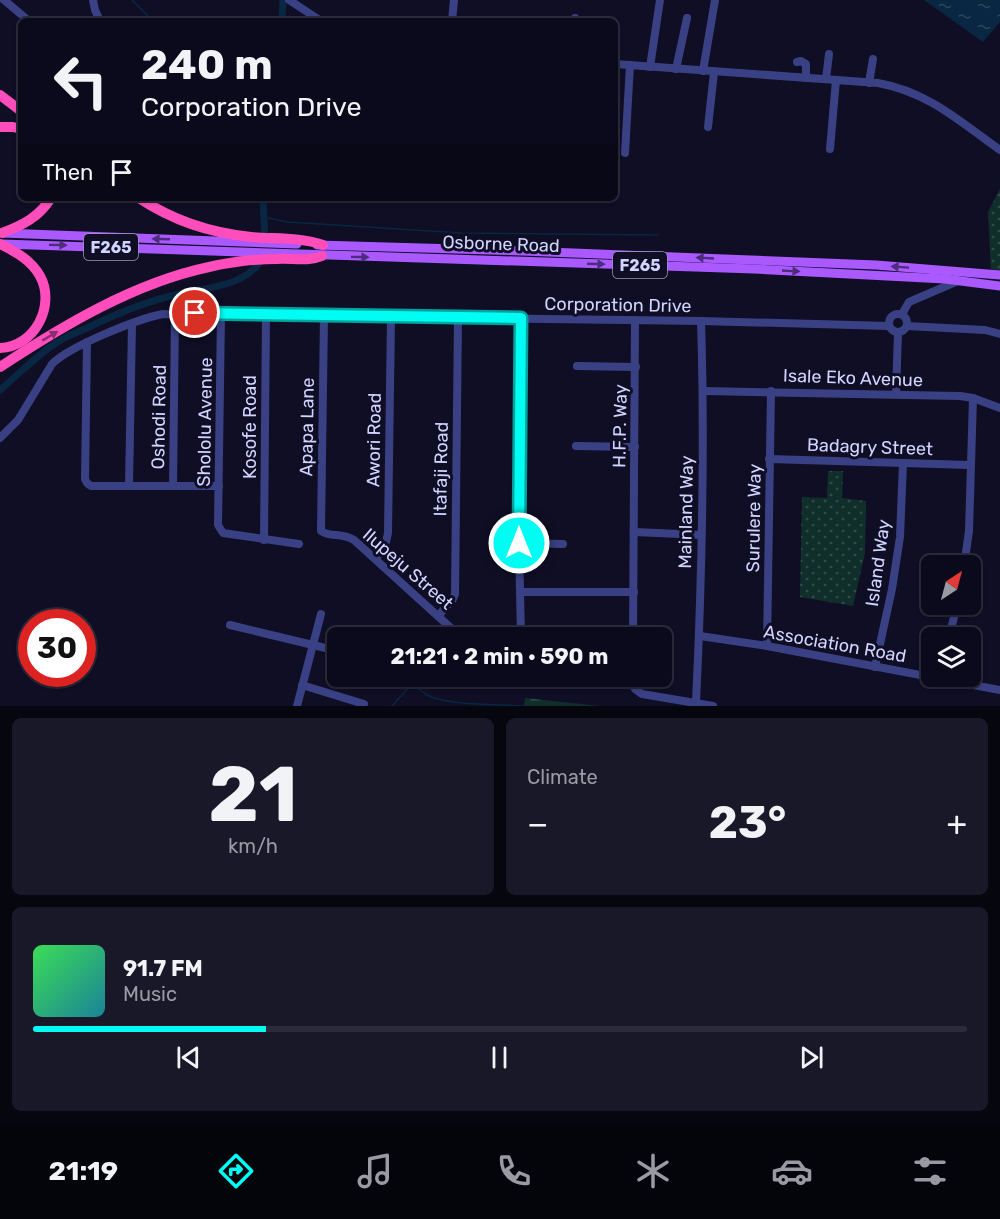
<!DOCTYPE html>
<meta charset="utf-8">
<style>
:root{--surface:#0b0a1c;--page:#191829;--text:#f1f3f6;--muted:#9a9aa3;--line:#2b2b3b;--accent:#00fdf3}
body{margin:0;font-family:Rubik,sans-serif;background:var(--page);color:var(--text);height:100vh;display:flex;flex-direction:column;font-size:22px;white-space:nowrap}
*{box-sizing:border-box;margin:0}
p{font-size:20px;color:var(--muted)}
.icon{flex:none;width:33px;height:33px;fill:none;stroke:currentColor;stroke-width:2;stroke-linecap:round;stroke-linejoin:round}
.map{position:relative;height:706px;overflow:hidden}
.side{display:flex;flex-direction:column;gap:12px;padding:12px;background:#06060f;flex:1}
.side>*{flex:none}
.top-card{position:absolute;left:18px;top:18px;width:600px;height:183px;border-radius:9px;box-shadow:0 2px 4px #0004,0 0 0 2px var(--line);background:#0b0a1c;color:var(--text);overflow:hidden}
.needle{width:39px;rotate:36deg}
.controls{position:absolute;left:921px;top:555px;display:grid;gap:12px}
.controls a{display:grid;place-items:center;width:60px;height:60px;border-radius:9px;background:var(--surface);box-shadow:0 2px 4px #0004,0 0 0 2px var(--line);font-size:30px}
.speed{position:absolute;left:18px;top:609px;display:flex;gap:12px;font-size:30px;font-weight:700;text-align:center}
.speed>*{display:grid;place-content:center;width:78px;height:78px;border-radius:50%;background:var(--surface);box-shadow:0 2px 4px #0004,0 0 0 2px var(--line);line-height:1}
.speed .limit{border:9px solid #d22;background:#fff;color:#111}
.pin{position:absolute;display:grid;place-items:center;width:51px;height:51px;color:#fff;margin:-26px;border:3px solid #fff;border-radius:50%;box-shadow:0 2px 6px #0007}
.me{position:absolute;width:66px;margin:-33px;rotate:0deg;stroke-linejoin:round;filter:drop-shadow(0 0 4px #0008)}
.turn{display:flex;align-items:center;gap:21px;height:126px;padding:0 24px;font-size:27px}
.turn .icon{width:78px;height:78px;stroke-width:2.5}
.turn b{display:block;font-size:42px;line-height:51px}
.then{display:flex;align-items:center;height:57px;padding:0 24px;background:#0003;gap:12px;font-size:22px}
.big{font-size:45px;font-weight:700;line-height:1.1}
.side .card{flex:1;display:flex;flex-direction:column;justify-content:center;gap:9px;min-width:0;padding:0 21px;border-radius:9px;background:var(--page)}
.side .dial{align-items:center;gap:0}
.dial b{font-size:78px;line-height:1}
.song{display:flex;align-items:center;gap:18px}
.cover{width:72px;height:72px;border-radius:9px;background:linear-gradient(135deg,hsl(130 70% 55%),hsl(190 70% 35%))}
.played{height:6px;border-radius:3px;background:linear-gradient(90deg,var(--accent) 25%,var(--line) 25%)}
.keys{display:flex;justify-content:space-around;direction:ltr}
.heat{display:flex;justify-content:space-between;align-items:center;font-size:33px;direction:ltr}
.side .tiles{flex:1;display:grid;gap:12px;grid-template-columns:1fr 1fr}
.card:last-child{grid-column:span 2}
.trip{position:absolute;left:327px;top:627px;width:345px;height:60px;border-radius:9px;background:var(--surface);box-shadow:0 2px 4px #0004,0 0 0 2px var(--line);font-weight:700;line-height:60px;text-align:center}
.menu{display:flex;height:96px;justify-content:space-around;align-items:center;background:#04040b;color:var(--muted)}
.menu .icon{width:42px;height:42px}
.menu .selected{color:var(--accent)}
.menu b{font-size:27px;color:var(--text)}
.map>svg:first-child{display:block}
.grass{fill:url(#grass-dots)}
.forest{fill:url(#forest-firs)}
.water{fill:url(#water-ripples)}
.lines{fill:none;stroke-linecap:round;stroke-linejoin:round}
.stream{stroke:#092643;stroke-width:1.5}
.canal{stroke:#092643;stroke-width:7}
.minor{stroke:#394184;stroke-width:8}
.major{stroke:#aa59ff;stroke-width:9}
.highway{stroke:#ff4dbb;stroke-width:10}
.oneway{fill:#4d2c7c}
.oneway2{fill:#872e70}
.route-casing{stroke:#00a49e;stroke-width:15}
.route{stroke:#00fdf3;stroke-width:10}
.labels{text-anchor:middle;stroke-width:6;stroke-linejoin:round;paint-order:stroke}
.shield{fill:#0f0e25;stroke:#9898be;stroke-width:1.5}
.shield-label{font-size:16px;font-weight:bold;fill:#d2d3ff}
.street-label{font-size:18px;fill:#d2d3ff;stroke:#0f0e25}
</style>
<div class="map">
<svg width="1000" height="706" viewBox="0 0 1000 706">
<defs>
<pattern id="grass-dots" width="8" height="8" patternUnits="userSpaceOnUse" patternTransform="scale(1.5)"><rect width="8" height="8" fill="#112f2a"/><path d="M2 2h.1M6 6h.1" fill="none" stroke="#334c4a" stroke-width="1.8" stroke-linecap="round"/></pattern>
<pattern id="forest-firs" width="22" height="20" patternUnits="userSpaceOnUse" patternTransform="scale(1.5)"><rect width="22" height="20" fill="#112f2a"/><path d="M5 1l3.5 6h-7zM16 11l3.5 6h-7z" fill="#334c4a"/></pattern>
<pattern id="water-ripples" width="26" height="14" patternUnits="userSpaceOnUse" patternTransform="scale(1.5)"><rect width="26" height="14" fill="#092643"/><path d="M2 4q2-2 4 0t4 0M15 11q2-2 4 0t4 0" fill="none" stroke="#2c455f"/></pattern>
</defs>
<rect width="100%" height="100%" fill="#0f0e25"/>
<g class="grass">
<polygon points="1000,189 1000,271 991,269 988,212"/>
<polygon points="828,471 843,471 842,498 866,501 865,553 853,606 800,597 802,497 827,498"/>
</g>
<polygon class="forest" points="525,698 599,706 524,706"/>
<polygon class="water" points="924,0 1000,0 1000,22 983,42"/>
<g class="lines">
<g class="stream">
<polyline points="132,0 153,21"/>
<polyline points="264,217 288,222 461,233 658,235"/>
<polyline points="430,638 437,630"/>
<path d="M412 683C417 687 422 692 427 695 448 706 500 704 525 706"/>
<polyline points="392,706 410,686 415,676"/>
</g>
<g class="canal">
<polyline points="282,21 283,0"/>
<polyline points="263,198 265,240"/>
<path d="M0 390C18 375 36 356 56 343 66 336 78 332 89 327 118 313 147 301 179 294 208 287 247 287 263 257"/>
</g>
<g class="minor">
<polyline points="4,0 29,21"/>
<polyline points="93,0 95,10 100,21"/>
<polyline points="289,0 321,21"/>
<polyline points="452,21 454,0"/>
<polyline points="575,21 575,18"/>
<polyline points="797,62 801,61 806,64 806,78"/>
<path d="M615 64 878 83C928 92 959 121 1000 150"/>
<polyline points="650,67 660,0"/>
<polyline points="676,69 687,18"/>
<polyline points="703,71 715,0"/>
<polyline points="826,79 829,54"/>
<polyline points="869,83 873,59"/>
<polyline points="708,127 714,72"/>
<polyline points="830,149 836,80"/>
<polyline points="625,153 630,65"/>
<circle cx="898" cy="323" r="9"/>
<polyline points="221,314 218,525 223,533 299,544"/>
<polyline points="902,314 909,302 958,281"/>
<path d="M324 315 321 531C331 538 341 532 354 540L462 638"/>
<polyline points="521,318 519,543 521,638"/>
<polyline points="907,326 985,330 1000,334"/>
<polyline points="87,342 85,479 87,483 91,486 219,486"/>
<polyline points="577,366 636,367"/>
<polyline points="703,391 960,396 973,398 1000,408"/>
<polyline points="896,394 898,332"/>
<path d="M0 438 18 420 52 364C70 346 137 319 163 314L701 321 889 326"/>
<polyline points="576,446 635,447"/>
<polyline points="769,459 970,465"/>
<polyline points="129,485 132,324"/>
<polyline points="173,486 175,313"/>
<polyline points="635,532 701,535"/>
<polyline points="264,540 266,315"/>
<polyline points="519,543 563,544"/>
<polyline points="376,559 386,542 388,533 391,317"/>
<polyline points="964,566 969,531 973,398"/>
<polyline points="520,592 634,592"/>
<polyline points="439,615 453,599 455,594 458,318"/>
<polyline points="230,625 338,651"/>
<polyline points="700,636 767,646 1000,690"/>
<polyline points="633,638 635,320"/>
<polyline points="949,638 957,604"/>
<polyline points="767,646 771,391"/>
<polyline points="875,667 892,589 900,537 903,463"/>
<polyline points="632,676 635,689 642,694 713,706"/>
<polyline points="302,685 364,704"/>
<path d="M696 703C702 576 705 448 701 321"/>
<polyline points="297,706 321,614"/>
</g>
<g class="major">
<polyline points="2,233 297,244"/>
<polyline points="2,244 754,269 945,279 1000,286"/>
<polyline points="317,245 523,251 876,265 1000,275"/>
</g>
<g class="highway">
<polyline points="0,95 21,111"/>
<polyline points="0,127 13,127 21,129"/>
<path d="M139 198C172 220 211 233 251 237 275 239 301 237 323 245"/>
<path d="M2 233C23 225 39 217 51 198"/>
<path d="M0 348C35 347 56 305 40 276 31 260 16 252 0 244"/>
<path d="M0 367C64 325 134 283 209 267 231 262 255 259 277 259 292 258 308 262 322 256"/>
</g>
</g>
<defs><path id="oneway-solid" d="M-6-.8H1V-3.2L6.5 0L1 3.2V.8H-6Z" transform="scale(1.5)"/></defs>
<g class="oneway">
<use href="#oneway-solid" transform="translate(161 239) rotate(-178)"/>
<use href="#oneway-solid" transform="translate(58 245) rotate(1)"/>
<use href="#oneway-solid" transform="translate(360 257) rotate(1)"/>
<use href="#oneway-solid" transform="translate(705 258) rotate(-177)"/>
<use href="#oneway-solid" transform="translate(596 264) rotate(2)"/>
<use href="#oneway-solid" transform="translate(900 267) rotate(-176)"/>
<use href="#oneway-solid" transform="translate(791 271) rotate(3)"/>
</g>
<use class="oneway2" href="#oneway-solid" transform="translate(50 336) rotate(-31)"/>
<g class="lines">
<g class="route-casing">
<polyline id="route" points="195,313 521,318 519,543"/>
</g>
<use href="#route" class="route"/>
</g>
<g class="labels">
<g class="shield">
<rect x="84" y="234" width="54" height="26" rx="4.5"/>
<rect x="613" y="252" width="54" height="26" rx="4.5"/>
</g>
<g class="shield-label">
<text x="111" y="253">F265</text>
<text x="640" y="271">F265</text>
</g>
<g class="street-label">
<text transform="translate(501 244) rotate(2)" y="6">Osborne Road</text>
<text transform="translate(618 305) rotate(1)" y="6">Corporation Drive</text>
<text transform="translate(853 378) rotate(2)" y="6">Isale Eko Avenue</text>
<text transform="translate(159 417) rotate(-89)" y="6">Oshodi Road</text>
<text transform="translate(205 422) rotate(-89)" y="6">Shololu Avenue</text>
<text transform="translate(620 426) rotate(-89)" y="6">H.F.P. Way</text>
<text transform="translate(250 427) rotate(-90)" y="6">Kosofe Road</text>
<text transform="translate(307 427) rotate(-89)" y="6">Apapa Lane</text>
<text transform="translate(374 440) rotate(-89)" y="6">Awori Road</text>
<text transform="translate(870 447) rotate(2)" y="6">Badagry Street</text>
<text transform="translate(441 469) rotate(-89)" y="6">Itafaji Road</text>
<text transform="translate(686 512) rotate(-89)" y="6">Mainland Way</text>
<text transform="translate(754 518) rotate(-89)" y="6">Surulere Way</text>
<text transform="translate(878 563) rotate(-82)" y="6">Island Way</text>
<text transform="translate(408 569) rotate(41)" y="6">Ilupeju Street</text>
<text transform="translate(835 644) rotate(10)" y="6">Association Road</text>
</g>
</g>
</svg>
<div class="controls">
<a><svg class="needle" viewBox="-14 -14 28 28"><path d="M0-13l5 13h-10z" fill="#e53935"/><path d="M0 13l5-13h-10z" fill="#9a9aa3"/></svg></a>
<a><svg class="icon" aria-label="layers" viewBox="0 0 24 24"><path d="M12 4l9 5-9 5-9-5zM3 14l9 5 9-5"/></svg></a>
</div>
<div class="speed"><div class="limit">30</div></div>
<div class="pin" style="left:195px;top:313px;background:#d93025"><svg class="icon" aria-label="arrive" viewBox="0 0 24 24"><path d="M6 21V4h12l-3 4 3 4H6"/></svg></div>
<svg class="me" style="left:519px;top:543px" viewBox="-20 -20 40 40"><circle r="17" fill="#00fdf3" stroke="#fff" stroke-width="3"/><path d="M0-11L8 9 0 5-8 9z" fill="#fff"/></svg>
<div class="trip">21:21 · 2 min · 590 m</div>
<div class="top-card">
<div class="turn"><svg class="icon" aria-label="left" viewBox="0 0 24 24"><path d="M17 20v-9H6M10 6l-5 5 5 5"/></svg><div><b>240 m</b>Corporation Drive</div></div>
<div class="then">Then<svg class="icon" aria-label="arrive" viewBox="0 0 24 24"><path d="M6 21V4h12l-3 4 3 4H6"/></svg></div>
</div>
</div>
<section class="side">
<div class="tiles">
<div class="card dial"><b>21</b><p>km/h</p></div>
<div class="card"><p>Climate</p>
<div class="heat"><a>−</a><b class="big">23°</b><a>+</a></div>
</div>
<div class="card">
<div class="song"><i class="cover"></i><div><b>91.7 FM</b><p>Music</p></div></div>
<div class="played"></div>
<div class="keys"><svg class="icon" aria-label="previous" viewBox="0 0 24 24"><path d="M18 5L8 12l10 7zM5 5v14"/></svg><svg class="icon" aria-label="pause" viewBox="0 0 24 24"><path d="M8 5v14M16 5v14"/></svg><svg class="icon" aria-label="next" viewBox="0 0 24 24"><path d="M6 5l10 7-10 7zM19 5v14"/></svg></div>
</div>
</div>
</section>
<nav class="menu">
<b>21:19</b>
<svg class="icon selected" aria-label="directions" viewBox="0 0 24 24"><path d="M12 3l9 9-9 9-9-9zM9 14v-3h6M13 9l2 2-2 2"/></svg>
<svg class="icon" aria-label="music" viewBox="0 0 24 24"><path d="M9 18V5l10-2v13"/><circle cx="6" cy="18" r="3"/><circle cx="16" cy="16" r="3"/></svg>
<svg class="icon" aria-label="phone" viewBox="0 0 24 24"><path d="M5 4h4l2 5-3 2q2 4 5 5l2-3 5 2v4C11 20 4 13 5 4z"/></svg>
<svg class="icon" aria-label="climate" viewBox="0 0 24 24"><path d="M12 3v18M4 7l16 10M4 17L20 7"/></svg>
<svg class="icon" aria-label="car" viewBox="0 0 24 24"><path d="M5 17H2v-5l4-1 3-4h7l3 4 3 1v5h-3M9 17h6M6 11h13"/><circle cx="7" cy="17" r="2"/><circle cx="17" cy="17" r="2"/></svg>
<svg class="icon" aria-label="filters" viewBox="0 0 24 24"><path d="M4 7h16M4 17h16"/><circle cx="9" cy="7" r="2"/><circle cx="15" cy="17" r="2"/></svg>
</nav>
